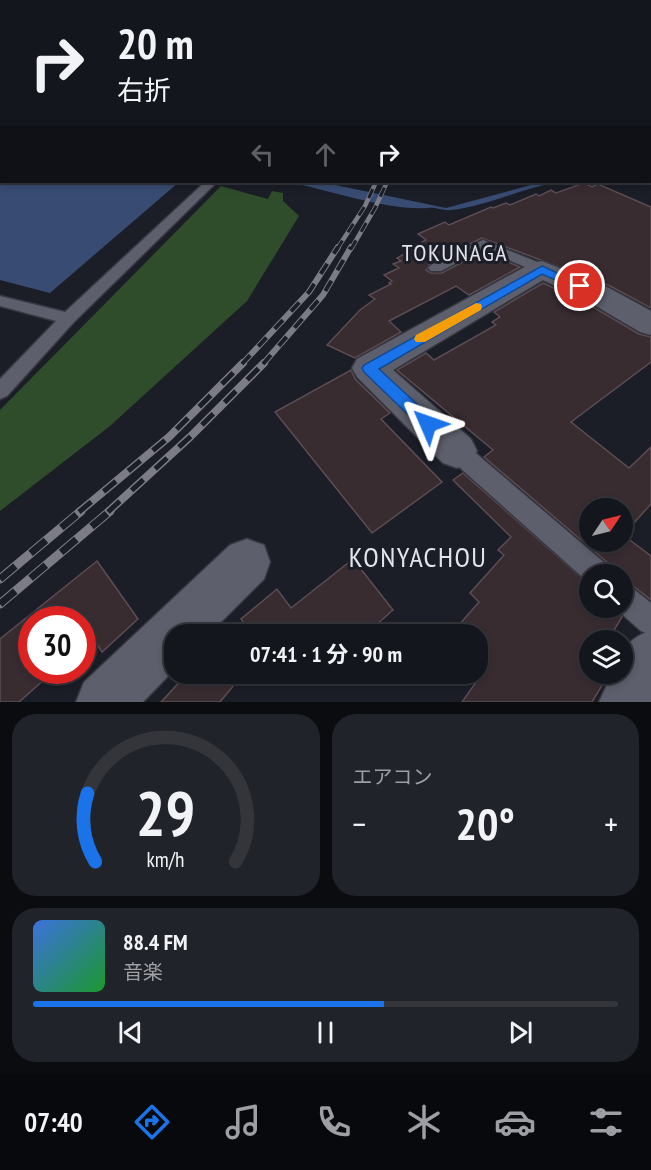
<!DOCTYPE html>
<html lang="ja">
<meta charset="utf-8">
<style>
:root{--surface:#14161d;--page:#21232a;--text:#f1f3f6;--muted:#9d9fa4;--line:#33353b;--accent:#1a73e8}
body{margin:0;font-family:"PT Sans Narrow","Noto Sans JP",sans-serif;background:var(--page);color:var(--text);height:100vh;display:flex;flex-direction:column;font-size:22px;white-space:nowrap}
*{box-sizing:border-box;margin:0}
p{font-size:20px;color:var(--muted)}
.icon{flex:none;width:33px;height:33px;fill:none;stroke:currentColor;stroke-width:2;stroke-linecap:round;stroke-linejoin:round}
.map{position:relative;height:702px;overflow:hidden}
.side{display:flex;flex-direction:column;gap:12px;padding:12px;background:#0b0c10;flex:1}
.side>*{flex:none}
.top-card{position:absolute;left:0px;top:0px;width:651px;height:183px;box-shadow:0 3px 9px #0003,0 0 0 2px var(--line);background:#14161d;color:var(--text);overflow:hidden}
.needle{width:39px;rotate:55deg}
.buttons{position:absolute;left:579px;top:498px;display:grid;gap:12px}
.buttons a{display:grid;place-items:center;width:54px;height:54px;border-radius:50%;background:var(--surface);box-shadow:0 3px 9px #0003,0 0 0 2px var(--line);font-size:30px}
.speed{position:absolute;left:18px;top:606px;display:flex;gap:12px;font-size:30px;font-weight:700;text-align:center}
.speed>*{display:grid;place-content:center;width:78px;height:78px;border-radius:50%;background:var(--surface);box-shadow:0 3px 9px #0003,0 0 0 2px var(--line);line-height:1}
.speed .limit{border:9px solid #d22;background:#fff;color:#111}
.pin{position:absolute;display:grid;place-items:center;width:51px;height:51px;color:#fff;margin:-26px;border:3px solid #fff;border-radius:50%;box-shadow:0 2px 6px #0007}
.me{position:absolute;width:66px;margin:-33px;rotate:313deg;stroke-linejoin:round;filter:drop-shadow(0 0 4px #0008)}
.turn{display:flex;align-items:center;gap:21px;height:126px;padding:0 18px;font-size:27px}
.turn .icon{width:78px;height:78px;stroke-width:2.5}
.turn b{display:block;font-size:42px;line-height:51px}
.lanes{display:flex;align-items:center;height:57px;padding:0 18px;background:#0003;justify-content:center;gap:30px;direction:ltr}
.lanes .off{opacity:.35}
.big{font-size:45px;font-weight:700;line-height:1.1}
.side .card{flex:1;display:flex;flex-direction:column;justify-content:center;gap:9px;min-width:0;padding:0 21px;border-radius:24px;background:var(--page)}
.side .dial{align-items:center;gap:0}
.dial svg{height:156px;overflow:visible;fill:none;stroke:var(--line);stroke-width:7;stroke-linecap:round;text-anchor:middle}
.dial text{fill:var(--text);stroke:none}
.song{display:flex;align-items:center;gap:18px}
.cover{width:72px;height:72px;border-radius:9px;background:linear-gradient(135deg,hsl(220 70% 55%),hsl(130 70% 35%))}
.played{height:6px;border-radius:3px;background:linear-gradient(90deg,var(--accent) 60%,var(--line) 60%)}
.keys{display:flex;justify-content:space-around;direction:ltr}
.heat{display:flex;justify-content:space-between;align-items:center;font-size:33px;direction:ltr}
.side .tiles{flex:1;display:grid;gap:12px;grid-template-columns:1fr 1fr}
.card:last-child{grid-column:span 2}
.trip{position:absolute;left:164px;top:624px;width:324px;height:60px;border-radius:24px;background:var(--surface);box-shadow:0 3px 9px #0003,0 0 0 2px var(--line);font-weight:700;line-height:60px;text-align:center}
.tab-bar{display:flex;height:96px;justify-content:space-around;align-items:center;background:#08090c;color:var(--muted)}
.tab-bar .icon{width:42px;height:42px}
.tab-bar .current{color:var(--accent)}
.tab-bar b{font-size:27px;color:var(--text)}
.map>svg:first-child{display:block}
.green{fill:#2f4d2a}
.water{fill:#384c73}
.building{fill:#382c31;stroke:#5b4d53;stroke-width:1.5;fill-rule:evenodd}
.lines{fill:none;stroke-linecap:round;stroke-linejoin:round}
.service-casing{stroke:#363740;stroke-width:3}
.minor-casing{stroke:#363740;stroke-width:3}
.service{fill:#5d5f6c;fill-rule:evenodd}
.minor{fill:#5d5f6c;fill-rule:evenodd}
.rail-far3-casing{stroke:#7b7c86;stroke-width:4.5}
.rail-far2-casing{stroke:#7b7c86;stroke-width:6}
.rail-far1-casing{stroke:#7b7c86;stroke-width:8}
.rail-casing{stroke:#7b7c86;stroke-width:9}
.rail-far3{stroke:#1b1d27;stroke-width:3;stroke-dasharray:10;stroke-linecap:butt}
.rail-far2{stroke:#1b1d27;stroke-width:4;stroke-dasharray:12;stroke-linecap:butt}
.rail-far1{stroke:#1b1d27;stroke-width:5;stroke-dasharray:16;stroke-linecap:butt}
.rail{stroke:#1b1d27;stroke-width:7;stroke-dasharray:20;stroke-linecap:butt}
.route{fill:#1a73e8;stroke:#114b97;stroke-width:1.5}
.slow{fill:#f59e0b}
.labels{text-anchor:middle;stroke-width:6;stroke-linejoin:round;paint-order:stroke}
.neighbourhood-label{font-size:24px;letter-spacing:1.5px;fill:#e2e3eb;stroke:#1b1d27}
.near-neighbourhood-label{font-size:28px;letter-spacing:1.5px;fill:#e2e3eb;stroke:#1b1d27}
</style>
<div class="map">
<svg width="651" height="702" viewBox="0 0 651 702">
<rect width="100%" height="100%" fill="#1b1d27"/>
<polygon class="green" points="221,186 268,199 272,191 283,193 283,201 299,216 247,301 110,426 0,511 0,410"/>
<g class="water">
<polygon points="0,142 2,182 179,182 50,293 0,280"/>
<path d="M289 182H321L446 208 542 182H563C525 186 486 207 451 210 443 211 436 207 428 208 389 211 328 190 289 182Z"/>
</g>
<g class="building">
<polygon points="584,183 592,187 598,184 651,207 651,308 610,286 482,238 430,263 426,270 431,273 442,273 483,251 520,267 469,295 456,286 389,321 401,332 355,358 327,345 360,310 375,299 369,295 391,284 389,283 392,281 384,275 399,268 393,264 401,261 397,258 406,253 404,252 426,240 418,234 445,222 449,225 491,207 493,208 506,203 510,205 536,194 539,196 551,190 556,193"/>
<path d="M543 283 588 304 639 334 651 337V362L571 422 629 468 651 447V504L623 535 651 556V600L632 585 622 581V574H613L608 563 484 457 493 450 397 370 426 353 434 360 496 325 492 322 500 317 494 312ZM590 508H622V542H590Z"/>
<polygon points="351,370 355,379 390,413 381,419 442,482 372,533 275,412"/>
<polygon points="463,473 590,585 590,608 613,608 622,617 608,640 590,640 590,674 609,674 592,702 462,702 484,671 477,663 477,634 451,634 479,602 470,593 504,555 498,550 511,537 453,480"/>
<polygon points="353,559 393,610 366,634 251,634 241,619 277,589 291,608"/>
<polygon points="97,561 138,619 102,652 82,620 32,620 32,670 55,670 19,702 0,702 0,639"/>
<polygon points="187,674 243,674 220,702 161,702"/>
</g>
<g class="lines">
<g class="service-casing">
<g id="service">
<rect x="0" y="117" width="2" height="6"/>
<polygon points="205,182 217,182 74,322 7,396 0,399 0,379 56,321 0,306 0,296 65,312"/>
<polygon points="483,240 547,266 550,269 542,274 537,272 483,249 441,271 431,271 428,268 431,265"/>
<polygon points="457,442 465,444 607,565 611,574 590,574 589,583 449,458 446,451 449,444"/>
<polygon points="622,583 631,587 651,603 651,635 641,631 615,608 622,608"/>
</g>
</g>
<g class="minor-casing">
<g id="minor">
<polygon points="542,261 609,288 651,311 651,335 640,332 589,302 543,280 393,370 471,439 477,451 471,463 457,468 443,463 357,377 352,368 357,359 532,263"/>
<polygon points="247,539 264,545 270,562 264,579 209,634 174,634 174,670 143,702 76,702 84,682 230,545"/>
<path d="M651 630V702H599L612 674H622C622 647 627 640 651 630Z"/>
</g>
</g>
<use href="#service" class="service"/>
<use href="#minor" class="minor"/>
<g class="rail-far3-casing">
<g id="rail-far3">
<polyline points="337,249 365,206 376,182"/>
<polyline points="351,249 375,208 387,182"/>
</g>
</g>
<g class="rail-far2-casing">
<g id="rail-far2">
<polyline points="242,364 309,292 338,247"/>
<polyline points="263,364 323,295 351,247"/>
</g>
</g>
<g class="rail-far1-casing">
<g id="rail-far1">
<polyline points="79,512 169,437 243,363"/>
<polyline points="108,512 190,437 264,363"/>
</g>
</g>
<g class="rail-casing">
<g id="rail">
<polyline points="0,579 81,511"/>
<polyline points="0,604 110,511"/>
</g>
</g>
<use href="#rail-far3" class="rail-far3"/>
<use href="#rail-far2" class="rail-far2"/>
<use href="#rail-far1" class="rail-far1"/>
<use href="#rail" class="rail"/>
</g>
<linearGradient id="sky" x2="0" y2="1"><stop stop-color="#0f1015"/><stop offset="0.48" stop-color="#394052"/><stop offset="1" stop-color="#394052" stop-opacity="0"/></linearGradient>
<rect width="651" height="187" fill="url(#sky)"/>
<polygon class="route" points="542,266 586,286 584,289 576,289 542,274 379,369 433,419 436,424 433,428 428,430 422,428 364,372 362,368 364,365"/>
<polygon class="slow" points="476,303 481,304 482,307 481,310 425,342 416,342 414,339 416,335"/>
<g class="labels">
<g class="neighbourhood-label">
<text x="455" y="261">TOKUNAGA</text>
</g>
<g class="near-neighbourhood-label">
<text x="418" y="567">KONYACHOU</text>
</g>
</g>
</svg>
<div class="buttons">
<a><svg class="needle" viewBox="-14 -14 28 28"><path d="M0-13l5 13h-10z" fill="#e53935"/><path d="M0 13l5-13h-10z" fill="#9d9fa4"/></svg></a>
<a><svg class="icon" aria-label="search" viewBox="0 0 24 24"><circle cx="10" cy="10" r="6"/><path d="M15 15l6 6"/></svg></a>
<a><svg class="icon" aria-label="layers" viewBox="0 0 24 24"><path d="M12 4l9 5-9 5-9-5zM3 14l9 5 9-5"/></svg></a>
</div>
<div class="speed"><div class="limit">30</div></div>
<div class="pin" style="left:580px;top:286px;background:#d93025"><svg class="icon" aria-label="arrive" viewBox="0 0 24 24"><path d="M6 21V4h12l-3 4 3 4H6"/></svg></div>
<svg class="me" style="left:428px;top:424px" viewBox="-20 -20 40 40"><path d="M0-17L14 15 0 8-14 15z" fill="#1a73e8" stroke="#fff" stroke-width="4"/></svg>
<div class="trip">07:41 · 1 分 · 90 m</div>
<div class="top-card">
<div class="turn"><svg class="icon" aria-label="right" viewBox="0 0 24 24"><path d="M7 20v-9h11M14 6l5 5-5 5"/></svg><div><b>20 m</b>右折</div></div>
<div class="lanes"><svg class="icon off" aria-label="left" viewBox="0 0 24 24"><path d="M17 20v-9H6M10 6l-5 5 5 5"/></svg><svg class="icon off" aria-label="ahead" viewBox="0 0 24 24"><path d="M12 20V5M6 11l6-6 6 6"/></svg><svg class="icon" aria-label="right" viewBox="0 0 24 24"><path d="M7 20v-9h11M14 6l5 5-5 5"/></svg></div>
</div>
</div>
<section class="side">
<div class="tiles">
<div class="card dial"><svg viewBox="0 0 100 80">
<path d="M14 69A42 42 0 1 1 86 69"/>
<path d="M14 69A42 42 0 0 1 10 34" stroke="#1a73e8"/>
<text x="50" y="56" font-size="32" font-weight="700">29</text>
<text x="50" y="72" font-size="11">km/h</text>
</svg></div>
<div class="card"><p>エアコン</p>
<div class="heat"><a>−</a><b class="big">20°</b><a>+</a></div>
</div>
<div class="card">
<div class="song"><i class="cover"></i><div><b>88.4 FM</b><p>音楽</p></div></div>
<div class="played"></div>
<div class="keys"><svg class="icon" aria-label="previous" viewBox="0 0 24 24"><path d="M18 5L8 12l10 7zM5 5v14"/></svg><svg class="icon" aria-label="pause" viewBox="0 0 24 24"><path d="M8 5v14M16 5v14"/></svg><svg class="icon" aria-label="next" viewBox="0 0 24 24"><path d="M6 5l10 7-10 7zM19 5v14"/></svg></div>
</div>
</div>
</section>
<nav class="tab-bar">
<b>07:40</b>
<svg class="icon current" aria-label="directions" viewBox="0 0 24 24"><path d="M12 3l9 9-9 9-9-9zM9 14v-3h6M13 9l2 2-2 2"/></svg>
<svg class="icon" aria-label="music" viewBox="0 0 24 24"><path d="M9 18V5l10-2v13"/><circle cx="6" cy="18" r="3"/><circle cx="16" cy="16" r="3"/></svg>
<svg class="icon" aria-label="phone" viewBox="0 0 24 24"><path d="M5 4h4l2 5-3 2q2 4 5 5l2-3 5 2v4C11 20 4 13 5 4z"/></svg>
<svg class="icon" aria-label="climate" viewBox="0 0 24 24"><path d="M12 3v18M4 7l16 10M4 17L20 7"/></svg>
<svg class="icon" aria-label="car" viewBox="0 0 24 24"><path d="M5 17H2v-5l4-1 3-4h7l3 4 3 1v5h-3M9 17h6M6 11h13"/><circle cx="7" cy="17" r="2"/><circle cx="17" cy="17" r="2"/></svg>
<svg class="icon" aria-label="filters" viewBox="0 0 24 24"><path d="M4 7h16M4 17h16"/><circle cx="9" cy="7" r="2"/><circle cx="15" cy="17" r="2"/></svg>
</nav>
